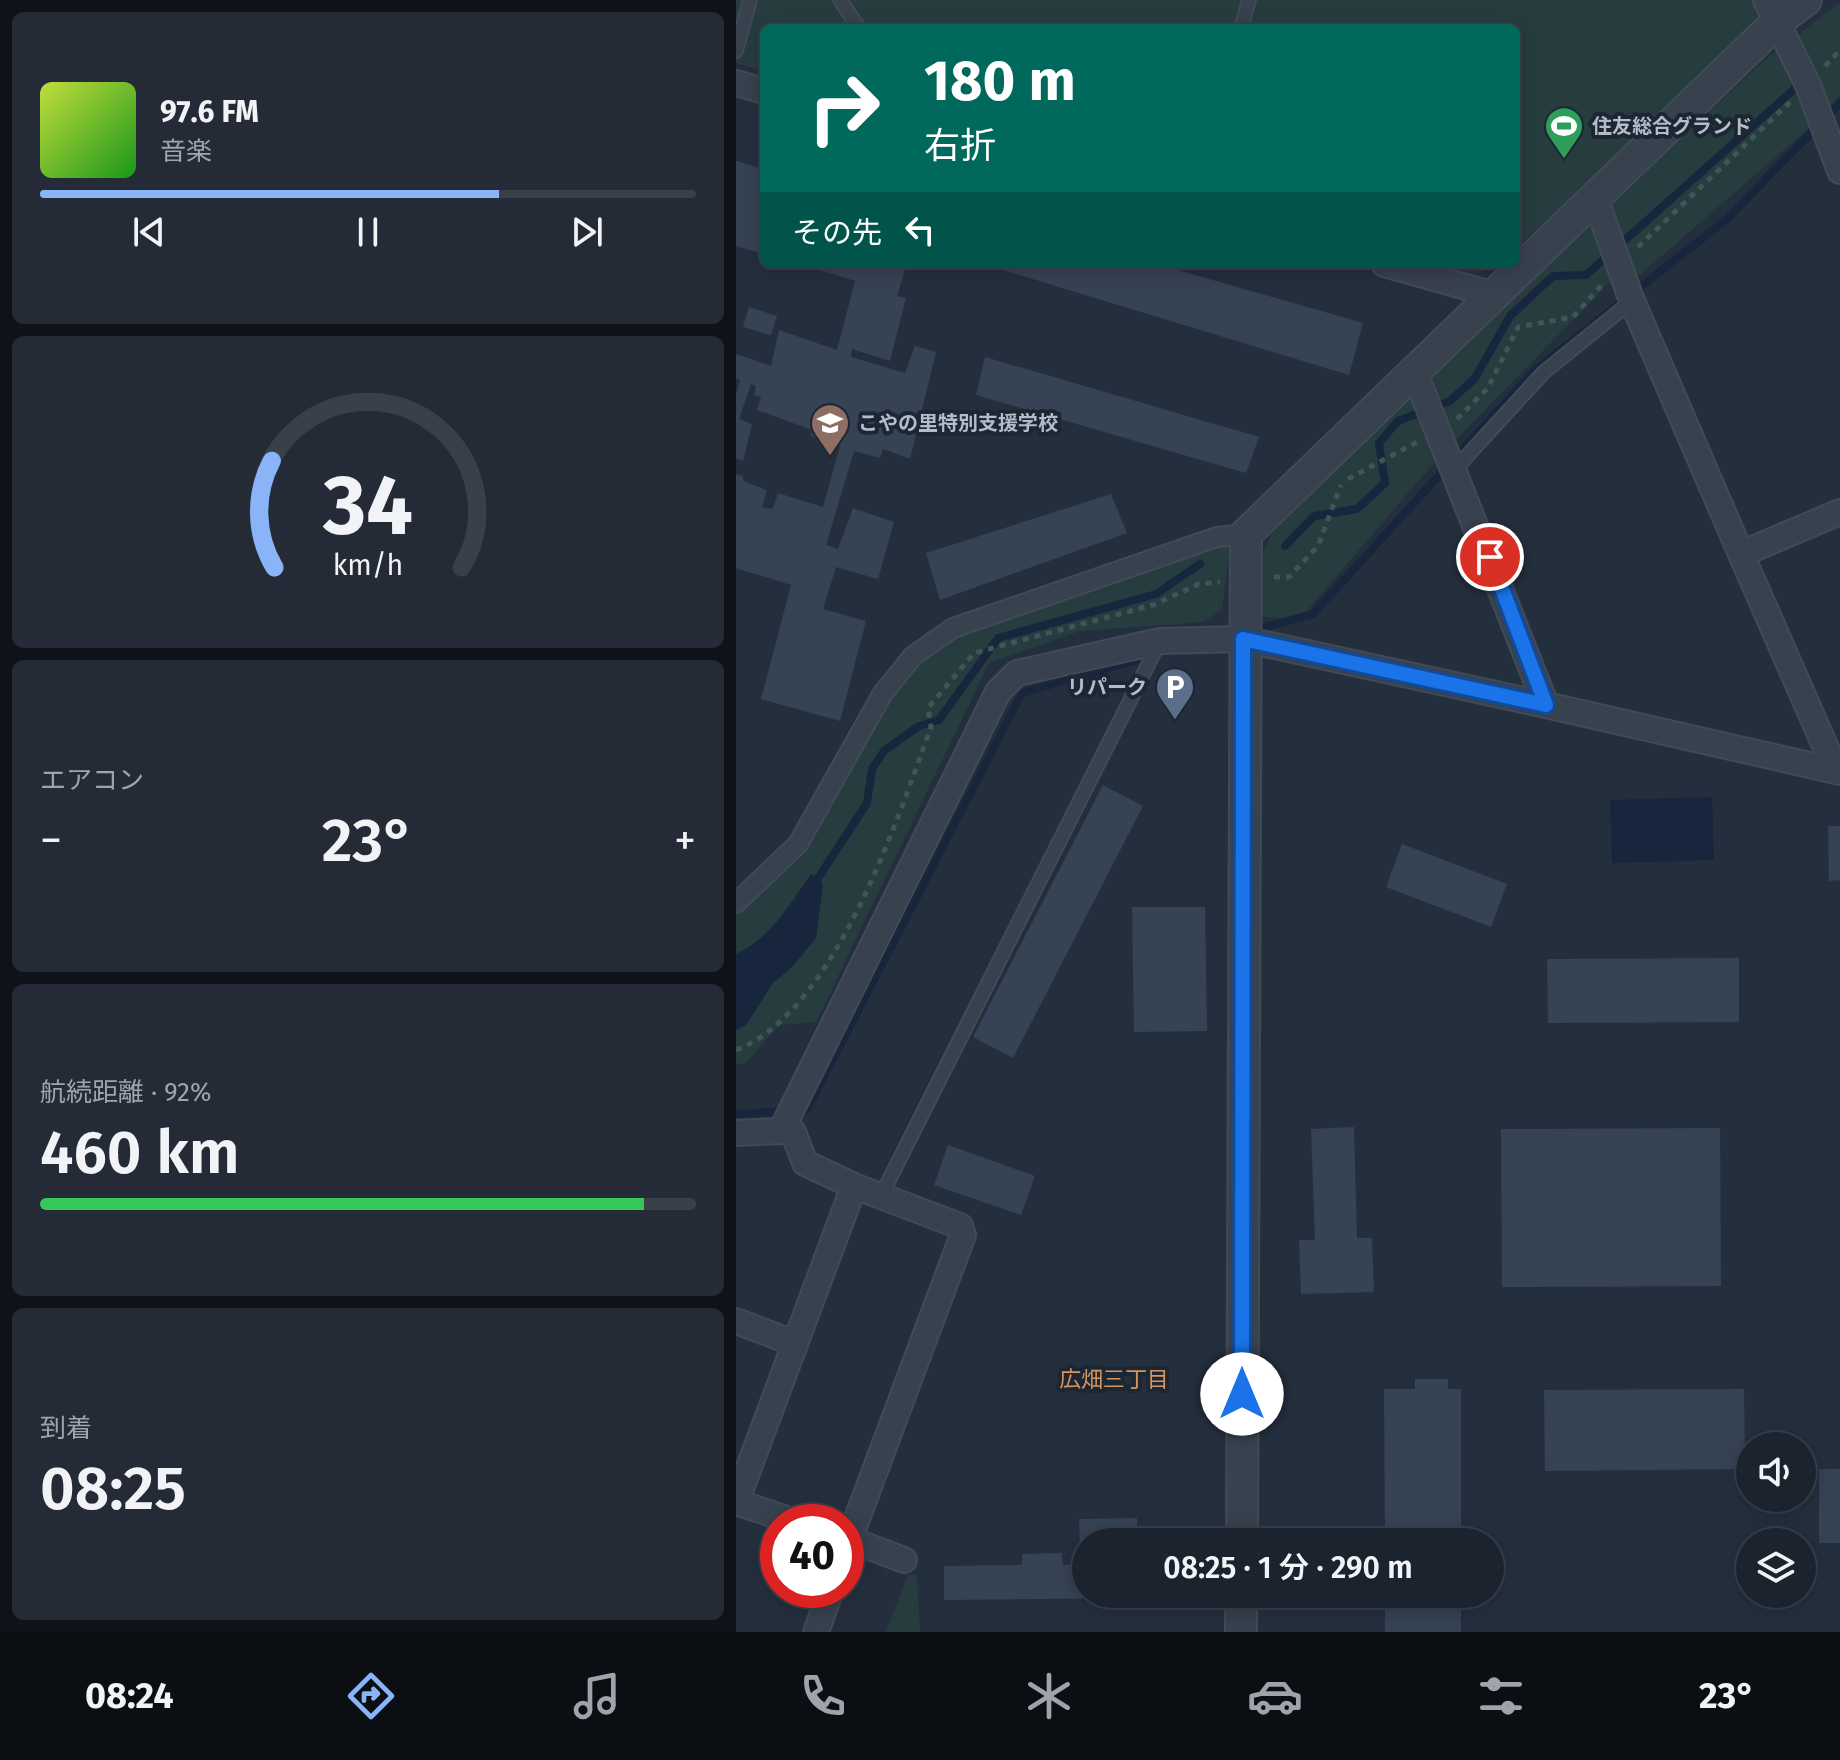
<!DOCTYPE html>
<html lang="ja">
<meta charset="utf-8">
<style>
:root{--surface:#1b232e;--page:#242b36;--text:#f1f3f6;--muted:#a0a4aa;--line:#39404a;--accent:#8ab4f8}
body{margin:0;font-family:"Fira Sans","Noto Sans JP",sans-serif;background:var(--page);color:var(--text);height:100vh;display:flex;flex-direction:column;font-size:30px;white-space:nowrap}
*{box-sizing:border-box;margin:0}
p{font-size:26px;color:var(--muted)}
.icon{flex:none;width:44px;height:44px;fill:none;stroke:currentColor;stroke-width:2;stroke-linecap:round;stroke-linejoin:round}
.map{position:relative;flex:1;overflow:hidden}
.drawer{display:flex;flex-direction:column;gap:12px;padding:12px;background:#0f1319;width:736px}
.drawer>*{flex:none}
.guide{position:absolute;left:24px;top:24px;width:760px;height:244px;border-radius:12px;box-shadow:0 4px 20px #0003,0 0 0 2px var(--line);background:#00695c;color:#fff;overflow:hidden}
.controls{position:absolute;left:1000px;top:1432px;display:grid;gap:16px}
.controls a{display:grid;place-items:center;width:80px;height:80px;border-radius:50%;background:var(--surface);box-shadow:0 4px 20px #0003,0 0 0 2px var(--line);font-size:40px}
.speed{position:absolute;left:24px;top:1504px;display:flex;gap:16px;font-size:40px;font-weight:700;text-align:center}
.speed>*{display:grid;place-content:center;width:104px;height:104px;border-radius:50%;background:var(--surface);box-shadow:0 4px 20px #0003,0 0 0 2px var(--line);line-height:1}
.speed .limit{border:12px solid #d22;background:#fff;color:#111}
.pin{position:absolute;display:grid;place-items:center;width:68px;height:68px;color:#fff;margin:-34px;border:4px solid #fff;border-radius:50%;box-shadow:0 2px 8px #0007}
.me{position:absolute;width:88px;margin:-44px;rotate:0deg;stroke-linejoin:round;filter:drop-shadow(0 0 6px #0008)}
.turn{display:flex;align-items:center;gap:28px;height:168px;padding:0 32px;font-size:36px}
.turn .icon{width:104px;height:104px;stroke-width:2.5}
.turn b{display:block;font-size:56px;line-height:68px}
.then{display:flex;align-items:center;height:76px;padding:0 32px;background:#0003;gap:16px;font-size:30px}
.big{font-size:60px;font-weight:600;line-height:1.1}
.drawer .widget{flex:1;display:flex;flex-direction:column;justify-content:center;gap:12px;min-width:0;padding:0 28px;border-radius:12px;background:var(--page)}
.drawer .dial{align-items:center;gap:0}
.dial svg{height:208px;overflow:visible;fill:none;stroke:var(--line);stroke-width:7;stroke-linecap:round;text-anchor:middle}
.dial text{fill:var(--text);stroke:none}
.song{display:flex;align-items:center;gap:24px}
.cover{width:96px;height:96px;border-radius:12px;background:linear-gradient(135deg,hsl(70 70% 55%),hsl(120 70% 35%))}
.played{height:8px;border-radius:4px;background:linear-gradient(90deg,var(--accent) 70%,var(--line) 70%)}
.keys{display:flex;justify-content:space-around;direction:ltr}
.heat{display:flex;justify-content:space-between;align-items:center;font-size:44px;direction:ltr}
.charge{height:12px;border-radius:6px;background:linear-gradient(90deg,#34c759 92%,var(--line) 0)}
.trip{position:absolute;left:336px;top:1528px;width:432px;height:80px;border-radius:40px;background:var(--surface);box-shadow:0 4px 20px #0003,0 0 0 2px var(--line);font-weight:600;line-height:80px;text-align:center}
.tab-bar{display:flex;height:128px;justify-content:space-around;align-items:center;background:#0b0e12;color:var(--muted)}
.tab-bar .icon{width:56px;height:56px}
.tab-bar .active{color:var(--accent)}
.tab-bar b{font-size:36px;color:var(--text)}
main{display:flex;flex:1;min-height:0}
.map>svg:first-child{display:block}
.green{fill:#263c3f}
.water{fill:#17263c}
.lines{fill:none;stroke-linecap:round;stroke-linejoin:round}
.stream{stroke:#17263c;stroke-width:8}
.building{fill:#364354}
.service-casing{stroke:#414a57;stroke-width:16}
.pedestrian-casing{stroke:#414a57;stroke-width:22}
.minor-casing{stroke:#414a57;stroke-width:28}
.tertiary-casing{stroke:#414a57;stroke-width:34}
.path{stroke:#3f5557;stroke-width:5;stroke-dasharray:6 6;stroke-linecap:butt}
.service{stroke:#38414e;stroke-width:12}
.pedestrian{stroke:#38414e;stroke-width:18}
.minor{stroke:#38414e;stroke-width:24}
.tertiary{stroke:#38414e;stroke-width:30}
.route-casing{stroke:#114b97;stroke-width:20}
.route{stroke:#1a73e8;stroke-width:14}
.labels{text-anchor:middle;stroke-width:8;stroke-linejoin:round;paint-order:stroke}
.poi-label{font-size:20px;font-weight:bold;fill:#b4bcc9;stroke:#1d2633;text-anchor:start}
.neighbourhood-label{font-size:22px;fill:#d59563;stroke:#1d2633}
</style>
<main>
<section class="drawer">
<div class="widget">
<div class="song"><i class="cover"></i><div><b>97.6 FM</b><p>音楽</p></div></div>
<div class="played"></div>
<div class="keys"><svg class="icon" aria-label="previous" viewBox="0 0 24 24"><path d="M18 5L8 12l10 7zM5 5v14"/></svg><svg class="icon" aria-label="pause" viewBox="0 0 24 24"><path d="M8 5v14M16 5v14"/></svg><svg class="icon" aria-label="next" viewBox="0 0 24 24"><path d="M6 5l10 7-10 7zM19 5v14"/></svg></div>
</div>
<div class="widget dial"><svg viewBox="0 0 100 80">
<path d="M14 69A42 42 0 1 1 86 69"/>
<path d="M14 69A42 42 0 0 1 13 28" stroke="#8ab4f8"/>
<text x="50" y="56" font-size="32" font-weight="700">34</text>
<text x="50" y="72" font-size="11">km/h</text>
</svg></div>
<div class="widget"><p>エアコン</p>
<div class="heat"><a>−</a><b class="big">23°</b><a>+</a></div>
</div>
<div class="widget"><p>航続距離 · 92%</p><b class="big">460 km</b><div class="charge"></div></div>
<div class="widget"><p>到着</p><b class="big">08:25</b></div>
</section>
<div class="map">
<svg width="1104" height="1632" viewBox="0 0 1104 1632">
<rect width="100%" height="100%" fill="#242f3e"/>
<g class="green">
<polygon points="0,0 1018,0 1028,22 780,248 780,28 28,28 28,71 0,63"/>
<path d="M1104 3V96L1072 129 904 275 877 279 702 458 563 620 523 616C522 574 520 552 547 517L784 287 1031 58Z"/>
<polygon points="705,264 763,264 740,274"/>
<polygon points="495,539 486,609 467,622 344,631 253,663 80,1022 43,1025 10,1063 0,1064 0,911 16,901 69,841 150,697 178,660 220,630"/>
<polygon points="172,1575 181,1575 184,1632 150,1632"/>
</g>
<g class="water">
<polygon points="976,797 978,860 876,863 874,800"/>
<path d="M75 874 87 884 80 938 55 968 37 983 10 1025 0 1030V954C34 939 54 904 75 874Z"/>
</g>
<g class="lines">
<g class="stream">
<polyline points="549,546 578,516 621,509 649,483 643,443 662,421 714,401 739,378 774,316 817,276 850,275 1065,83"/>
<polyline points="516,630 577,614 798,371 991,219 1104,103"/>
<polyline points="77,886 131,803 136,769 148,751 183,726 203,720 262,638 420,594 464,564"/>
<polyline points="0,1114 71,1110 286,693 418,655"/>
</g>
</g>
<g class="building">
<polygon points="0,161 28,169 28,254 0,246"/>
<polygon points="64,264 171,264 161,296 170,298 154,361 116,349 115,357 169,373 179,346 200,352 174,459 147,449 144,458 118,451 90,545 102,549 117,508 158,522 142,579 100,567 87,609 130,621 104,721 25,699 55,585 0,568 0,474 7,476 7,481 31,490 26,507 37,509 42,493 87,507 104,446 75,436 76,430 21,410 25,397 18,395 20,386 15,384 3,419 16,424 7,461 0,458 0,395 4,380 0,379 0,354 35,366 43,330 101,350 119,281"/>
<polygon points="268,264 421,264 627,323 613,375 267,270"/>
<polygon points="13,307 41,316 35,335 7,327"/>
<polygon points="249,357 523,437 510,473 240,395"/>
<polygon points="375,494 391,533 204,600 190,553"/>
<polygon points="367,785 407,806 277,1058 237,1037"/>
<polygon points="1092,826 1104,826 1104,880 1093,881"/>
<polygon points="666,844 771,884 755,927 650,887"/>
<polygon points="396,907 469,907 471,1031 398,1032"/>
<polygon points="1003,958 1003,1022 812,1023 811,959"/>
<polygon points="618,1127 621,1238 636,1238 638,1292 565,1294 563,1240 579,1240 575,1129"/>
<polygon points="984,1128 985,1286 766,1287 765,1129"/>
<polygon points="212,1145 299,1176 285,1215 198,1185"/>
<polygon points="679,1379 712,1379 712,1389 725,1389 725,1542 649,1542 648,1389 679,1389"/>
<polygon points="1008,1389 1009,1469 809,1471 808,1390"/>
<rect x="1083" y="1469" width="21" height="74"/>
<polygon points="401,1518 401,1542 350,1542 350,1551 344,1551 343,1519"/>
<polygon points="326,1553 327,1565 350,1564 350,1594 402,1594 402,1598 208,1600 208,1566 286,1565 286,1554"/>
<rect x="649" y="1594" width="76" height="38"/>
</g>
<g class="lines">
<g class="service-casing">
<g id="service">
<polyline points="104,0 123,28"/>
<polyline points="505,28 513,0"/>
<polyline points="0,51 14,0"/>
<polyline points="720,468 808,372 896,301"/>
<polyline points="145,1196 424,641"/>
</g>
</g>
<g class="pedestrian-casing">
<polyline id="pedestrian" points="0,903 62,844 147,693 177,656 217,628 481,537 510,534"/>
</g>
<g class="minor-casing">
<g id="minor">
<polyline points="1030,0 1072,85 1104,171"/>
<polyline points="0,83 28,91"/>
<polyline points="859,198 896,301 1005,554"/>
<polyline points="648,264 755,294"/>
<polyline points="678,371 810,705 1100,771"/>
<polyline points="1104,512 1005,554 1100,771 1104,772"/>
<polyline points="45,1131 57,1132 69,1163 118,1186 0,1502 60,1522"/>
<polyline points="0,1133 45,1131 262,692 281,673 424,641 507,639 810,705"/>
<polyline points="0,1321 58,1343"/>
<polyline points="110,1538 168,1560"/>
<polyline points="110,1548 227,1235 224,1226 118,1186"/>
<polyline points="80,1632 95,1590"/>
</g>
</g>
<g class="tertiary-casing">
<g id="tertiary">
<polyline points="506,1542 510,534 1041,22 1070,0"/>
<polyline points="505,1632 505,1594"/>
</g>
</g>
<g class="path">
<polyline points="1089,66 1104,50"/>
<polyline points="902,247 1054,102"/>
<polyline points="721,419 752,388 782,327 837,317 865,286"/>
<polyline points="612,479 681,442"/>
<polyline points="538,577 553,577 582,546 605,485"/>
<path d="M0 1050C99 1012 161 820 195 727L192 708 238 653 417 605 463 584 484 582"/>
</g>
<use href="#service" class="service"/>
<use href="#pedestrian" class="pedestrian"/>
<use href="#minor" class="minor"/>
<use href="#tertiary" class="tertiary"/>
</g>
<g class="lines">
<g class="route-casing">
<polyline id="route" points="506,1394 507,639 810,705 754,557"/>
</g>
<use href="#route" class="route"/>
</g>
<defs>
<g id="stadium-pin" transform="scale(2)"><path d="M0 17L-7.5 6A9.5 9.5 0 1 1 7.5 6Z" fill="#2e9e5b" stroke="#1d2633"/><path d="M0-5a6.5 5 0 1 0 0 10a6.5 5 0 1 0 0-10ZM-3.5-1.8h7v3.6h-7Z" fill="#fff"/></g>
<g id="school-pin" transform="scale(2)"><path d="M0 17L-7.5 6A9.5 9.5 0 1 1 7.5 6Z" fill="#8d6e63" stroke="#1d2633"/><path d="M0-5L7-2L0 1L-7-2ZM-4 1L0 2.5L4 1V4Q0 6-4 4Z" fill="#fff"/></g>
<g id="parking-pin" transform="scale(2)"><path d="M0 17L-7.5 6A9.5 9.5 0 1 1 7.5 6Z" fill="#5c6f8a" stroke="#1d2633"/><path d="M-3.5-5.5H1a3.5 3.5 0 0 1 0 7H-1V5.5H-3.5ZM-1-3.4V-.6H.8a1.4 1.4 0 0 0 0-2.8Z" fill="#fff"/></g>
</defs>
<g fill-rule="evenodd">
<use href="#stadium-pin" x="828" y="126"/>
<use href="#school-pin" x="94" y="423"/>
<use href="#parking-pin" x="439" y="687"/>
</g>
<g class="labels">
<g class="poi-label">
<text x="856" y="133">住友総合グランド</text>
<text x="122" y="430">こやの里特別支援学校</text>
<text x="411" y="694" text-anchor="end">リパーク</text>
</g>
<g class="neighbourhood-label">
<text x="378" y="1387">広畑三丁目</text>
</g>
</g>
</svg>
<div class="controls">
<a><svg class="icon" aria-label="sound" viewBox="0 0 24 24"><path d="M4 9h4l5-4v14l-5-4H4zM17 9q2 3 0 6"/></svg></a>
<a><svg class="icon" aria-label="layers" viewBox="0 0 24 24"><path d="M12 4l9 5-9 5-9-5zM3 14l9 5 9-5"/></svg></a>
</div>
<div class="speed"><div class="limit">40</div></div>
<div class="pin" style="left:754px;top:557px;background:#d93025"><svg class="icon" aria-label="arrive" viewBox="0 0 24 24"><path d="M6 21V4h12l-3 4 3 4H6"/></svg></div>
<svg class="me" style="left:506px;top:1394px" viewBox="-20 -20 40 40"><circle r="19" fill="#fff"/><path d="M0-13L10 11 0 6-10 11z" fill="#1a73e8"/></svg>
<div class="trip">08:25 · 1 分 · 290 m</div>
<div class="guide">
<div class="turn"><svg class="icon" aria-label="right" viewBox="0 0 24 24"><path d="M7 20v-9h11M14 6l5 5-5 5"/></svg><div><b>180 m</b>右折</div></div>
<div class="then">その先<svg class="icon" aria-label="left" viewBox="0 0 24 24"><path d="M17 20v-9H6M10 6l-5 5 5 5"/></svg></div>
</div>
</div>
</main>
<nav class="tab-bar">
<b>08:24</b>
<svg class="icon active" aria-label="directions" viewBox="0 0 24 24"><path d="M12 3l9 9-9 9-9-9zM9 14v-3h6M13 9l2 2-2 2"/></svg>
<svg class="icon" aria-label="music" viewBox="0 0 24 24"><path d="M9 18V5l10-2v13"/><circle cx="6" cy="18" r="3"/><circle cx="16" cy="16" r="3"/></svg>
<svg class="icon" aria-label="phone" viewBox="0 0 24 24"><path d="M5 4h4l2 5-3 2q2 4 5 5l2-3 5 2v4C11 20 4 13 5 4z"/></svg>
<svg class="icon" aria-label="climate" viewBox="0 0 24 24"><path d="M12 3v18M4 7l16 10M4 17L20 7"/></svg>
<svg class="icon" aria-label="car" viewBox="0 0 24 24"><path d="M5 17H2v-5l4-1 3-4h7l3 4 3 1v5h-3M9 17h6M6 11h13"/><circle cx="7" cy="17" r="2"/><circle cx="17" cy="17" r="2"/></svg>
<svg class="icon" aria-label="filters" viewBox="0 0 24 24"><path d="M4 7h16M4 17h16"/><circle cx="9" cy="7" r="2"/><circle cx="15" cy="17" r="2"/></svg>
<b>23°</b>
</nav>
